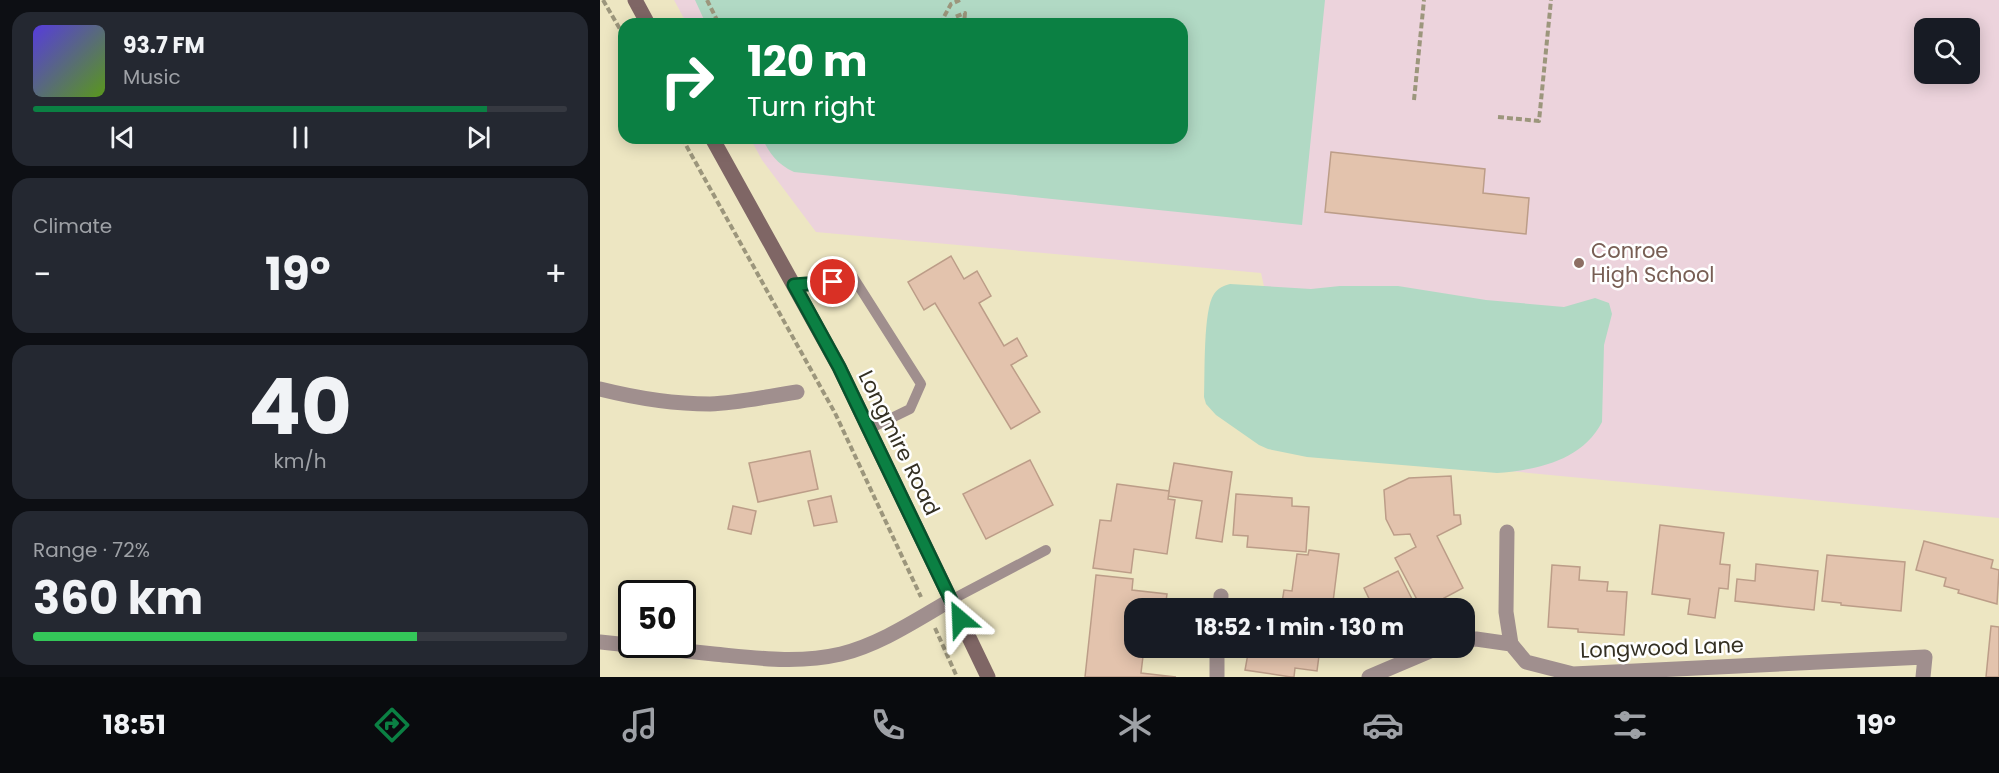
<!DOCTYPE html>
<meta charset="utf-8">
<style>
:root{--surface:#171b24;--page:#242831;--text:#f1f3f6;--muted:#9ea1a6;--line:#363941;--accent:#0b8043}
body{margin:0;font-family:Poppins,sans-serif;background:var(--page);color:var(--text);height:100vh;display:flex;flex-direction:column;font-size:22px;white-space:nowrap}
*{box-sizing:border-box;margin:0}
p{font-size:20px;color:var(--muted)}
.icon{flex:none;width:33px;height:33px;fill:none;stroke:currentColor;stroke-width:2;stroke-linecap:round;stroke-linejoin:round}
.map{position:relative;flex:1;overflow:hidden}
.drawer{display:flex;flex-direction:column;gap:12px;padding:12px;background:#0d0f14;width:600px}
.drawer>*{flex:none}
.hud{position:absolute;left:18px;top:18px;width:570px;height:126px;border-radius:18px;box-shadow:0 3px 15px #0003;background:#0b8043;color:#fff;overflow:hidden}
.controls{position:absolute;left:1314px;top:18px;display:grid;gap:12px}
.controls a{display:grid;place-items:center;width:66px;height:66px;border-radius:12px;background:var(--surface);box-shadow:0 3px 15px #0003;font-size:30px}
.speed{position:absolute;left:18px;top:580px;display:flex;gap:12px;font-size:30px;font-weight:700;text-align:center}
.speed>*{display:grid;place-content:center;width:78px;height:78px;border-radius:50%;background:var(--surface);box-shadow:0 3px 15px #0003;line-height:1}
.speed .limit{border:3px solid #111;border-radius:9px;background:#fff;color:#111}
.pin{position:absolute;display:grid;place-items:center;width:51px;height:51px;color:#fff;margin:-26px;border:3px solid #fff;border-radius:50%;box-shadow:0 2px 6px #0007}
.me{position:absolute;width:66px;margin:-33px;rotate:334deg;stroke-linejoin:round;filter:drop-shadow(0 0 4px #0008)}
.turn{display:flex;align-items:center;gap:21px;height:126px;padding:0 30px;font-size:27px}
.turn .icon{width:78px;height:78px;stroke-width:2.5}
.turn b{display:block;font-size:42px;line-height:51px}
.big{font-size:45px;font-weight:700;line-height:1.1}
.drawer .card{flex:1;display:flex;flex-direction:column;justify-content:center;gap:9px;min-width:0;padding:0 21px;border-radius:18px;background:var(--page)}
.drawer .dial{align-items:center;gap:0}
.dial b{font-size:78px;line-height:1}
.song{display:flex;align-items:center;gap:18px}
.cover{width:72px;height:72px;border-radius:9px;background:linear-gradient(135deg,hsl(250 70% 55%),hsl(90 70% 35%))}
.played{height:6px;border-radius:3px;background:linear-gradient(90deg,var(--accent) 85%,var(--line) 85%)}
.keys{display:flex;justify-content:space-around;direction:ltr}
.heat{display:flex;justify-content:space-between;align-items:center;font-size:33px;direction:ltr}
.charge{height:9px;border-radius:4px;background:linear-gradient(90deg,#34c759 72%,var(--line) 0)}
.trip{position:absolute;left:524px;top:598px;width:351px;height:60px;border-radius:18px;background:var(--surface);box-shadow:0 3px 15px #0003;font-weight:700;line-height:60px;text-align:center}
.tab-bar{display:flex;height:96px;justify-content:space-around;align-items:center;background:#090b0e;color:var(--muted)}
.tab-bar .icon{width:42px;height:42px}
.tab-bar .current{color:var(--accent)}
.tab-bar b{font-size:27px;color:var(--text)}
main{display:flex;flex:1;min-height:0}
.map>svg:first-child{display:block}
.education{fill:#ecd3dc;fill-rule:evenodd}
.green{fill:#b1d9c4}
.building{fill:#e3c3ad;stroke:#bc9d88;stroke-width:1.5}
.lines{fill:none;stroke-linecap:round;stroke-linejoin:round}
.path{stroke:#9c967c;stroke-width:4;stroke-dasharray:6 3;stroke-linecap:butt}
.service{stroke:#a08f8e;stroke-width:10}
.minor{stroke:#a08f8e;stroke-width:15}
.secondary{stroke:#7f6665;stroke-width:15}
.route-casing{stroke:#07532c;stroke-width:15}
.route{stroke:#0b8043;stroke-width:10}
.education-dot{fill:#8d6e63;stroke:#fff;stroke-width:2}
.labels{text-anchor:middle;stroke-width:5;stroke-linejoin:round;paint-order:stroke}
.education-label{font-size:21px;fill:#785e54;stroke:#fff;text-anchor:start}
.street-label{font-size:21px;fill:#343023;stroke:#fff}
</style>
<main>
<section class="drawer">
<div class="card">
<div class="song"><i class="cover"></i><div><b>93.7 FM</b><p>Music</p></div></div>
<div class="played"></div>
<div class="keys"><svg class="icon" aria-label="previous" viewBox="0 0 24 24"><path d="M18 5L8 12l10 7zM5 5v14"/></svg><svg class="icon" aria-label="pause" viewBox="0 0 24 24"><path d="M8 5v14M16 5v14"/></svg><svg class="icon" aria-label="next" viewBox="0 0 24 24"><path d="M6 5l10 7-10 7zM19 5v14"/></svg></div>
</div>
<div class="card"><p>Climate</p>
<div class="heat"><a>−</a><b class="big">19°</b><a>+</a></div>
</div>
<div class="card dial"><b>40</b><p>km/h</p></div>
<div class="card"><p>Range · 72%</p><b class="big">360 km</b><div class="charge"></div></div>
</section>
<div class="map">
<svg width="1399" height="677" viewBox="0 0 1399 677">
<rect width="100%" height="100%" fill="#ede6c2"/>
<path class="education" d="M74 0H1399V518L701 451 661 273 216 232 162 160 150 138H582V24H87ZM1324 28H1370V74H1324Z"/>
<g class="green">
<path d="M95 0H725L702 225 194 172C177 164 170 154 162 138H582V24H106Z"/>
<path d="M630 284 711 289 740 286H798L886 300 964 307 995 298 1009 303 1012 314 1004 345 1002 422C982 461 936 470 897 473L707 457 668 449 659 445 616 415 606 404 604 397C605 374 603 310 614 294 618 288 623 286 630 284Z"/>
</g>
<g class="building">
<polygon points="731,152 885,169 883,193 929,198 926,234 725,212"/>
<polygon points="351,256 364,279 377,271 391,296 379,303 404,346 417,338 427,356 411,365 440,412 411,429 335,303 324,310 308,282"/>
<polygon points="210,451 218,489 158,502 149,463"/>
<polygon points="430,460 453,505 386,539 363,494"/>
<polygon points="574,463 632,472 622,542 596,538 602,501 568,496"/>
<polygon points="851,476 854,515 860,515 861,524 837,536 863,588 844,598 849,608 822,609 795,558 816,547 810,534 794,535 786,519 784,490 809,478"/>
<polygon points="517,484 569,491 568,499 575,500 567,554 534,549 531,573 493,568 500,520 511,521"/>
<polygon points="636,494 692,498 692,506 709,507 706,552 647,547 648,536 633,535"/>
<polygon points="231,496 237,522 214,526 208,501"/>
<polygon points="133,506 156,511 151,534 128,529"/>
<polygon points="1060,525 1124,533 1120,564 1130,565 1128,589 1119,588 1115,618 1088,614 1090,599 1052,594"/>
<polygon points="1324,541 1393,560 1391,568 1399,570 1397,604 1358,593 1359,590 1344,586 1346,578 1316,570"/>
<polygon points="709,550 739,554 733,602 711,599 709,609 681,609 684,590 692,591 697,554 708,555"/>
<polygon points="1227,555 1305,562 1301,611 1241,605 1241,603 1222,601"/>
<polygon points="1156,564 1218,571 1214,610 1135,601 1137,579 1155,581"/>
<polygon points="952,565 980,567 979,580 1008,582 1007,591 1027,592 1024,635 978,632 978,629 948,627"/>
<polygon points="798,571 817,609 774,609 764,588"/>
<polygon points="496,575 533,579 532,590 567,594 565,609 534,609 534,648 544,648 541,673 576,677 485,677"/>
<polygon points="1391,626 1399,627 1399,677 1386,677"/>
<polygon points="649,648 679,652 679,648 720,648 717,671 695,668 694,677 691,677 645,670"/>
</g>
<g class="lines">
<g class="path">
<polyline points="3,0 24,36"/>
<polyline points="107,0 119,24"/>
<polyline points="340,24 351,4 360,0"/>
<polyline points="351,24 355,17 365,13 364,24"/>
<polyline points="814,100 824,0"/>
<polyline points="898,117 939,121 951,0"/>
<polyline points="82,138 235,413 321,597"/>
<polyline points="335,628 357,677"/>
</g>
<g class="service">
<polyline points="194,285 233,282 253,277 321,384 310,409 269,429"/>
<polyline points="351,600 446,550"/>
</g>
<g class="minor">
<path d="M0 389C36 398 72 404 110 404 139 403 169 396 197 392"/>
<polyline points="907,532 906,612 911,644"/>
<polyline points="620,609 621,596"/>
<polyline points="864,640 876,639 911,644 926,662 973,674 1325,657 1323,677"/>
<path d="M0 642C38 646 76 650 114 654 156 658 198 664 241 654 281 644 316 620 351 600"/>
<polyline points="617,677 617,648"/>
<polyline points="769,677 837,648"/>
</g>
<g class="secondary">
<polyline points="35,0 48,24"/>
<polyline points="112,138 239,367 388,677"/>
</g>
</g>
<g class="lines">
<g class="route-casing">
<polyline id="route" points="233,282 194,285 239,367 360,619"/>
</g>
<use href="#route" class="route"/>
</g>
<circle class="education-dot" cx="979" cy="263" r="6"/>
<g class="labels">
<g class="education-label">
<text x="991" y="258">Conroe<tspan x="991" dy="24">High School</tspan></text>
</g>
<g class="street-label">
<text transform="translate(299 443) rotate(64)" y="7">Longmire Road</text>
<text transform="translate(1062 648) rotate(-2)" y="7">Longwood Lane</text>
</g>
</g>
</svg>
<div class="controls">
<a><svg class="icon" aria-label="search" viewBox="0 0 24 24"><circle cx="10" cy="10" r="6"/><path d="M15 15l6 6"/></svg></a>
</div>
<div class="speed"><div class="limit">50</div></div>
<div class="pin" style="left:233px;top:282px;background:#d93025"><svg class="icon" aria-label="arrive" viewBox="0 0 24 24"><path d="M6 21V4h12l-3 4 3 4H6"/></svg></div>
<svg class="me" style="left:360px;top:619px" viewBox="-20 -20 40 40"><path d="M0-17L14 15 0 8-14 15z" fill="#0b8043" stroke="#fff" stroke-width="4"/></svg>
<div class="trip">18:52 · 1 min · 130 m</div>
<div class="hud">
<div class="turn"><svg class="icon" aria-label="right" viewBox="0 0 24 24"><path d="M7 20v-9h11M14 6l5 5-5 5"/></svg><div><b>120 m</b>Turn right</div></div>
</div>
</div>
</main>
<nav class="tab-bar">
<b>18:51</b>
<svg class="icon current" aria-label="directions" viewBox="0 0 24 24"><path d="M12 3l9 9-9 9-9-9zM9 14v-3h6M13 9l2 2-2 2"/></svg>
<svg class="icon" aria-label="music" viewBox="0 0 24 24"><path d="M9 18V5l10-2v13"/><circle cx="6" cy="18" r="3"/><circle cx="16" cy="16" r="3"/></svg>
<svg class="icon" aria-label="phone" viewBox="0 0 24 24"><path d="M5 4h4l2 5-3 2q2 4 5 5l2-3 5 2v4C11 20 4 13 5 4z"/></svg>
<svg class="icon" aria-label="climate" viewBox="0 0 24 24"><path d="M12 3v18M4 7l16 10M4 17L20 7"/></svg>
<svg class="icon" aria-label="car" viewBox="0 0 24 24"><path d="M5 17H2v-5l4-1 3-4h7l3 4 3 1v5h-3M9 17h6M6 11h13"/><circle cx="7" cy="17" r="2"/><circle cx="17" cy="17" r="2"/></svg>
<svg class="icon" aria-label="filters" viewBox="0 0 24 24"><path d="M4 7h16M4 17h16"/><circle cx="9" cy="7" r="2"/><circle cx="15" cy="17" r="2"/></svg>
<b>19°</b>
</nav>
